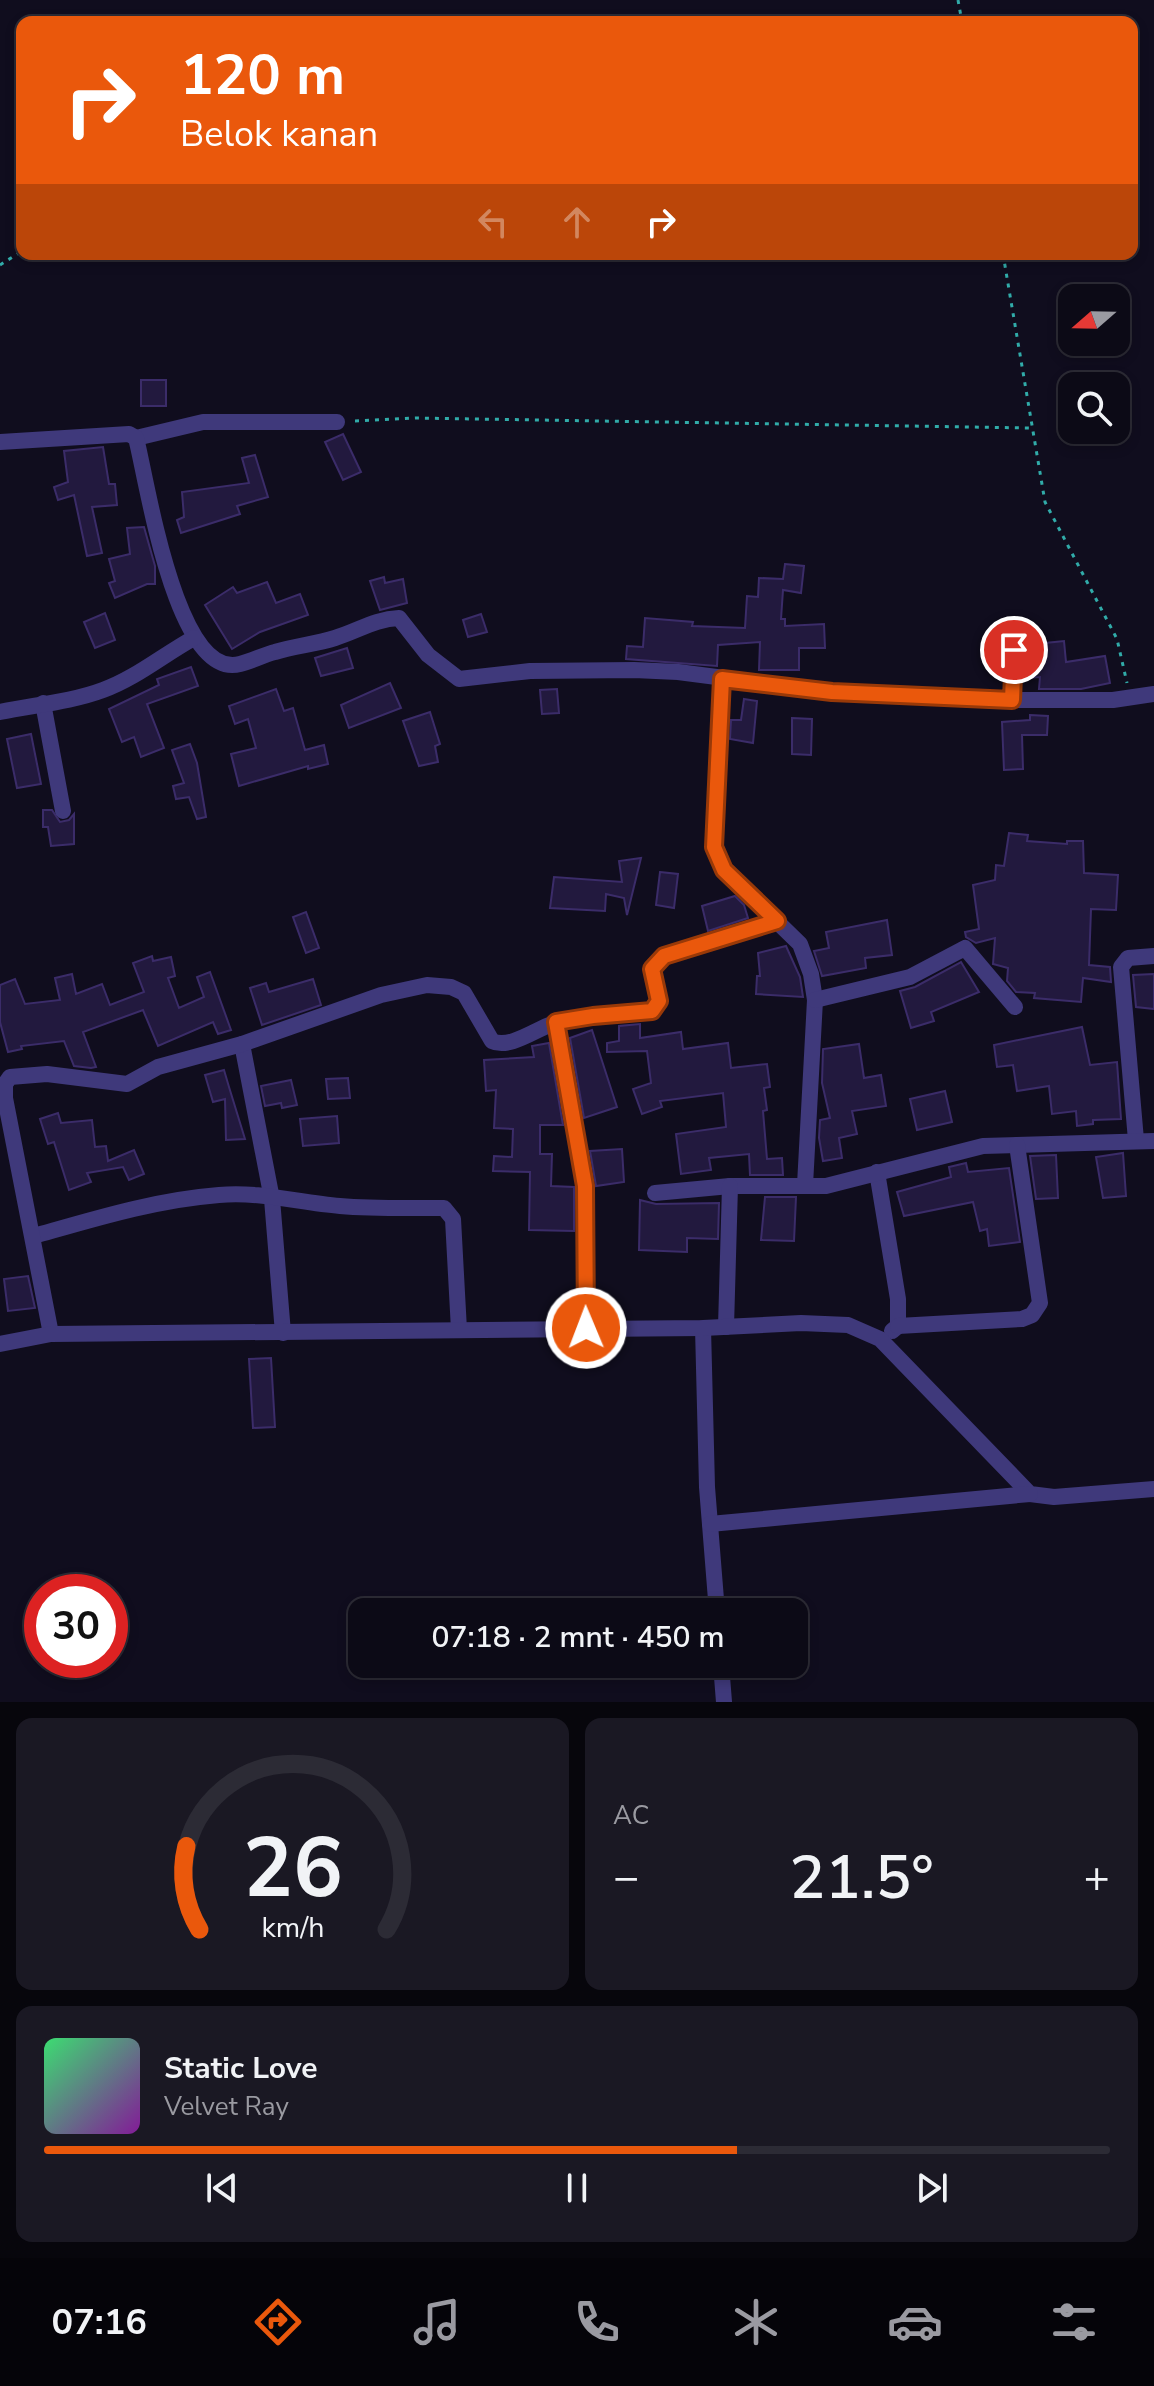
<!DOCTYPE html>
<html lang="id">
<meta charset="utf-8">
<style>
:root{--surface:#0c0a16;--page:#1a1823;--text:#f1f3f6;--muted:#9a9aa1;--line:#2c2b35;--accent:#ea580c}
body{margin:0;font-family:"Nunito Sans",sans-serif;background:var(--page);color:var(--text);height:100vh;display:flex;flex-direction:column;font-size:30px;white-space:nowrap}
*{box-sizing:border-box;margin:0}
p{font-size:26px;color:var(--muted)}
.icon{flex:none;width:44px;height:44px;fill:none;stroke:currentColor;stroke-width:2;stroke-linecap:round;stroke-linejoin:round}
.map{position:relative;height:1702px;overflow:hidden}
.details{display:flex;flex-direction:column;gap:16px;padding:16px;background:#07060c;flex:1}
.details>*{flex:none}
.top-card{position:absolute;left:16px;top:16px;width:1122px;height:244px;border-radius:16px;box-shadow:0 4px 12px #0003,0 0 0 2px var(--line);background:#ea580c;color:#fff;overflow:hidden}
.needle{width:52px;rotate:250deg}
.fabs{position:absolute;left:1058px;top:284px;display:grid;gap:16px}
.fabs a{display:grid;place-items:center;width:72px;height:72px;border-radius:16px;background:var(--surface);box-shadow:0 4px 12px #0003,0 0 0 2px var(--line);font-size:40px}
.speed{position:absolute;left:24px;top:1574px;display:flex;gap:16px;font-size:40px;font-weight:700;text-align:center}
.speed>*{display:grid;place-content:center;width:104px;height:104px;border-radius:50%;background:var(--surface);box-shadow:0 4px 12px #0003,0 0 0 2px var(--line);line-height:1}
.speed .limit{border:12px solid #d22;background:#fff;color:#111}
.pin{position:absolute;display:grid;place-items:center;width:68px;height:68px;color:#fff;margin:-34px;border:4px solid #fff;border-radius:50%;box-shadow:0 2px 8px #0007}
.me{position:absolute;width:88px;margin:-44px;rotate:359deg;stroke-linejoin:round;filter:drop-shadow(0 0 6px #0008)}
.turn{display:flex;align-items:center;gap:28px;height:168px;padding:0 32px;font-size:36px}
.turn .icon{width:104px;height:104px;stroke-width:2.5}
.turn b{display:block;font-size:56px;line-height:68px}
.lanes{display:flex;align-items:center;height:76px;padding:0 32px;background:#0003;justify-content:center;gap:40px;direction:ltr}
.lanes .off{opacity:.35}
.big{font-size:60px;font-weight:600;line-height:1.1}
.details .tile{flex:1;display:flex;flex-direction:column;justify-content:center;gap:12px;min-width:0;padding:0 28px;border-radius:16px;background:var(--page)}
.details .dial{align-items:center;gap:0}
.dial svg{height:208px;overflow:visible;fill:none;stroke:var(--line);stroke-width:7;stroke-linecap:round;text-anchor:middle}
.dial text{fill:var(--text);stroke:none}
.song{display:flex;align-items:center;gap:24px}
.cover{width:96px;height:96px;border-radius:12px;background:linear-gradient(135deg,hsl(140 70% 55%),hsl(290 70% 35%))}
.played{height:8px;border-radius:4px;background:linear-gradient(90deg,var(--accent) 65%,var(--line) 65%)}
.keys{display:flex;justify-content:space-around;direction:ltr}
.heat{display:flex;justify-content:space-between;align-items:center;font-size:44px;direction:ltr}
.details .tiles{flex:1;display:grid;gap:16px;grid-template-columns:1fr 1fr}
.tile:last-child{grid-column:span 2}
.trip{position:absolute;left:348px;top:1598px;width:460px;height:80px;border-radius:16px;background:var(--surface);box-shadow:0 4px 12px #0003,0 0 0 2px var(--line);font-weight:600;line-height:80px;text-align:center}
.tabs{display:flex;height:128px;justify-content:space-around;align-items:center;background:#050409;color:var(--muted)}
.tabs .icon{width:56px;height:56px}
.tabs .current{color:var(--accent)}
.tabs b{font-size:36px;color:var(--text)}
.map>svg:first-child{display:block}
.building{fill:#22193e;stroke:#3b2c69;stroke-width:2}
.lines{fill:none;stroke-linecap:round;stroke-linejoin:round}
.path{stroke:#31aba9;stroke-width:3;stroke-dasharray:4 6;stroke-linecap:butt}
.lane{stroke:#3f397b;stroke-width:8}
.street{stroke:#3f397b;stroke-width:16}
.route-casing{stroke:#983908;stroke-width:20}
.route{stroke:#ea580c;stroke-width:14}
</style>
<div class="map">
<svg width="1154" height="1702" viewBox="0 0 1154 1702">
<rect width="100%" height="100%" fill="#100d1e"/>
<g class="building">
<rect x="141" y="380" width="25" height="26"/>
<polygon points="343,434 361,472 343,480 325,442"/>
<polygon points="103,447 109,484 115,484 117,505 92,507 102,553 87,556 74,495 58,500 54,487 68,482 64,451"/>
<polygon points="255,455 268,497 237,506 240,514 181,533 177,520 184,517 182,492 249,483 242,458"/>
<polygon points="144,527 155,566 155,584 147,584 115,598 109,583 115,581 109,559 130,554 127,528"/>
<polygon points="785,564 804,566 801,593 783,590 781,619 785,619 785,626 824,624 825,648 799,648 799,670 759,670 760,642 718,645 717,666 626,659 627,646 643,647 645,618 693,622 692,626 745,628 747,596 758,597 759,578 783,579"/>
<polygon points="384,577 385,583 403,579 407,603 380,610 370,581"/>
<polygon points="267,582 276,603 300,594 308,615 260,632 232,649 205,605 233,587 237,593"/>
<polygon points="105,613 115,640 95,648 84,622"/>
<polygon points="481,614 487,632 468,637 463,620"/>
<polygon points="1064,641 1066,662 1105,656 1110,683 1081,689 1039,689 1040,677 1028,678 1026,657 1046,656 1045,643"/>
<polygon points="347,648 353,668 321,676 315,658"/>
<polygon points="191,667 198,686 147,704 164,748 141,757 134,737 122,742 109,709 159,685 157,679"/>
<polygon points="390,683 401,708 349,728 341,705"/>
<polygon points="276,689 284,711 293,708 305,750 324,745 328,764 308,769 308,766 239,786 231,754 256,748 248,719 235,724 229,706"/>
<polygon points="557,689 559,713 542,714 540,690"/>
<polygon points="744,699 757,701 753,743 730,739 731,720 741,720"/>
<polygon points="430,712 440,744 435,746 438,762 419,766 403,721"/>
<polygon points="1030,715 1048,716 1047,735 1022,735 1023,769 1004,770 1002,722 1030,720"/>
<polygon points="792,718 812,719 811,755 792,754"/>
<polygon points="31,734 41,784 17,788 7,739"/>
<polygon points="190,744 197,763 206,817 197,819 189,797 176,799 173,786 184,783 172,750"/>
<polygon points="43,810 52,810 60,822 69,820 74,814 74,844 51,846 48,827 43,827"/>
<polygon points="1009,833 1028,835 1027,841 1067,844 1067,841 1083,841 1084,873 1118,875 1116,910 1091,909 1089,965 1110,967 1111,982 1083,978 1081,1002 1034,998 1035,993 1016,992 1007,981 1008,968 993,964 995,938 976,943 966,937 965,932 979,929 973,885 995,880 996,865 1004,866"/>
<polygon points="641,858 627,915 624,898 606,894 605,911 550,908 554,877 622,882 619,861"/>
<polygon points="660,872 678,874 674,908 656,905"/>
<polygon points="735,896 744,905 748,918 708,931 702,906"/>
<polygon points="306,912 319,948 306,953 293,917"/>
<polygon points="887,920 892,955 865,958 866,968 822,976 814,951 829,948 826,932"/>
<polygon points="786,946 800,977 803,997 756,994 757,976 760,976 758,953"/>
<polygon points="152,956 153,961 171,957 175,976 168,978 179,1008 204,997 197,977 210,972 231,1030 218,1034 213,1022 158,1046 143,1010 83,1032 96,1067 91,1068 74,1066 64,1041 21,1046 22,1049 8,1052 0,1022 0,985 15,979 25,1004 60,1000 55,978 72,974 76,994 102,984 110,1005 144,992 133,963"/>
<polygon points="961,962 979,992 931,1012 934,1021 911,1028 900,991 915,987"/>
<polygon points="1154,974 1154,1009 1136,1007 1133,975"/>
<polygon points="313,979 321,1005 262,1025 250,988 266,983 269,992"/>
<polygon points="640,1024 640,1038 681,1032 683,1049 728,1043 731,1068 767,1064 770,1087 764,1088 767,1110 763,1111 767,1159 782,1158 783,1175 750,1175 749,1154 709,1158 711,1170 681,1174 676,1134 726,1127 723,1093 660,1101 662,1107 642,1114 633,1089 651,1083 647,1051 607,1052 607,1043 619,1041 619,1026"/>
<polygon points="1082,1027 1090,1065 1117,1062 1121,1119 1093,1120 1093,1124 1077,1126 1076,1111 1052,1114 1049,1086 1017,1091 1013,1065 997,1067 994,1045"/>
<polygon points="592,1030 617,1107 584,1118 570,1038"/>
<polygon points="549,1043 563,1125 540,1125 540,1154 552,1154 551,1186 574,1187 574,1231 529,1230 530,1172 493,1171 494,1156 512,1157 513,1129 494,1128 496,1090 486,1091 484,1060 534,1057 532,1046"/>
<polygon points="859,1044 864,1078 881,1075 886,1106 852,1111 857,1134 839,1138 842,1158 823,1161 819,1138 820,1120 830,1118 822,1083 823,1049"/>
<polygon points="224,1070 229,1087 245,1139 226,1140 225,1099 213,1102 205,1075"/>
<polygon points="348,1078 350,1098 328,1099 326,1079"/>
<polygon points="291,1080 297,1105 282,1108 281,1103 265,1106 261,1086"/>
<polygon points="945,1091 952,1122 917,1130 910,1099"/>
<polygon points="58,1113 61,1123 92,1120 95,1147 106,1146 108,1161 134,1150 144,1174 129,1180 123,1167 87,1173 91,1182 69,1190 54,1142 48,1144 40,1119"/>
<polygon points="337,1116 339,1143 303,1146 300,1119"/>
<polygon points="622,1149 624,1182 596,1186 590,1151"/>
<polygon points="1123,1153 1126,1196 1103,1198 1096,1157"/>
<polygon points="1056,1155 1058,1198 1036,1199 1030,1156"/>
<polygon points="966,1163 968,1172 1009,1168 1020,1242 989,1246 987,1229 980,1231 973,1202 904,1216 897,1192 951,1177 949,1167"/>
<polygon points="765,1197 796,1197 794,1241 761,1240"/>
<polygon points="640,1200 656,1204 719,1203 718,1239 687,1238 687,1252 639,1250"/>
<polygon points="28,1276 35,1308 8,1311 4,1279"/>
<polygon points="271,1358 275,1427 253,1428 249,1359"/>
</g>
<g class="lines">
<g class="path">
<polyline points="958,0 962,22"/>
<polyline points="1003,254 1045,502 1117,639 1127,683"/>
<polyline points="0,265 22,251"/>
<polyline points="355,421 415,418 1031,428"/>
</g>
<polyline class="lane" points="1013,699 1014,650"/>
<g class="street">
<polyline points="136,438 203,422 337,422"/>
<path d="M0 442 129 434 136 438C147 480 176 681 240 664 252 661 263 655 275 652 295 646 316 644 335 638 358 631 375 619 399 618L428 655 459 679 530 671 634 670 678 672 832 692 927 695 973 700H1113L1154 694"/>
<polyline points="722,679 714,847 724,870 800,944 811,974 815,1000 805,1185"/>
<polyline points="43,703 63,811"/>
<path d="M0 712C33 705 71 702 103 690 136 678 163 655 194 638"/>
<polyline points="815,1000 910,977 965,948 1015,1007"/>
<polyline points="556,1022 585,1186 586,1328"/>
<polyline points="242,1044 272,1199 283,1333"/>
<polyline points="1136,1140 1121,967 1128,958 1154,956"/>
<polyline points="877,1172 898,1299 898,1326 892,1331"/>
<polyline points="655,1193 730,1186 826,1186 983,1146 1154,1141"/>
<path d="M34 1236C94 1219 155 1200 219 1195 259 1191 300 1203 340 1206 374 1209 410 1208 444 1208L453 1219 459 1330"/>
<polyline points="898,1326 1022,1319 1032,1315 1040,1303 1017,1145"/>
<polyline points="726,1327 730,1186"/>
<polyline points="703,1328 707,1487 717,1612"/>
<path d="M51 1334 5 1098V1084L10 1077 47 1074 127 1084 158 1067 242 1044 381 995 427 985 451 987 464 993 492 1041C510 1050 539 1027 557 1022 588 1014 620 1017 652 1011L659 1001 652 969 664 956 777 921"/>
<polyline points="0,1344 51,1334 703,1328 801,1323 848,1325 880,1339 1030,1494 1054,1497 1154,1489"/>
<polyline points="710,1524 1030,1494"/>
<polyline points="721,1664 724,1702"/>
</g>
</g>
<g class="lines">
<g class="route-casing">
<polyline id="route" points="586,1328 585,1186 556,1022 593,1016 652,1011 659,1001 652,969 664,956 777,921 724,870 714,847 722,679 832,692 1012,700 1014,650"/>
</g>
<use href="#route" class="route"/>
</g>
</svg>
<div class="fabs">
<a><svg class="needle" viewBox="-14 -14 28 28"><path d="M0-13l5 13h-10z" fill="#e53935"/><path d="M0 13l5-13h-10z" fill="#9a9aa1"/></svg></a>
<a><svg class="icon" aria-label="search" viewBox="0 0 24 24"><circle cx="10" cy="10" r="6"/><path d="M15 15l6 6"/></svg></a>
</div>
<div class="speed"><div class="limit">30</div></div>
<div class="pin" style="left:1014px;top:650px;background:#d93025"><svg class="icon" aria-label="arrive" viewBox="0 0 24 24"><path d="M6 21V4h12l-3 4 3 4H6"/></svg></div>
<svg class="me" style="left:586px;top:1328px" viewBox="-20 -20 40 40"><circle r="17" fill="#ea580c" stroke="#fff" stroke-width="3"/><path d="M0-11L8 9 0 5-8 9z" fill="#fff"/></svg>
<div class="trip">07:18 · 2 mnt · 450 m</div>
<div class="top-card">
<div class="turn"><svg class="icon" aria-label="right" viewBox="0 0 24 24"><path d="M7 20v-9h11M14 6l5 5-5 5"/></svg><div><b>120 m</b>Belok kanan</div></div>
<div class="lanes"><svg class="icon off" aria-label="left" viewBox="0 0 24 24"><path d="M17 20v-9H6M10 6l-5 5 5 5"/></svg><svg class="icon off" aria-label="ahead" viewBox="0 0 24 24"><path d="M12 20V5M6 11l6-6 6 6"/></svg><svg class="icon" aria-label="right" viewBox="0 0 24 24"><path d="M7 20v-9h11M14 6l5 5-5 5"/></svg></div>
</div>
</div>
<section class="details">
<div class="tiles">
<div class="tile dial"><svg viewBox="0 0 100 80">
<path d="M14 69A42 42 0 1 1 86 69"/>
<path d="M14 69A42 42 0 0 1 9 37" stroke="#ea580c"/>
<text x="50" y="56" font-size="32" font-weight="700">26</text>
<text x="50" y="72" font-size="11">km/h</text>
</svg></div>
<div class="tile"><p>AC</p>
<div class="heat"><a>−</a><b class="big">21.5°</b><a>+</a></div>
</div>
<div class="tile">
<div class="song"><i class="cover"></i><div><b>Static Love</b><p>Velvet Ray</p></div></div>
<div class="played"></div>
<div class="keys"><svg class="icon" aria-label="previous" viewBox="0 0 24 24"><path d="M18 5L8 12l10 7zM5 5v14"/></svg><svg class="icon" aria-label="pause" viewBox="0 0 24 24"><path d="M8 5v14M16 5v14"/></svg><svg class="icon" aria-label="next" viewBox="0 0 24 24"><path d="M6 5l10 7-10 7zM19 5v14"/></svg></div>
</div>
</div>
</section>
<nav class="tabs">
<b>07:16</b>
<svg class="icon current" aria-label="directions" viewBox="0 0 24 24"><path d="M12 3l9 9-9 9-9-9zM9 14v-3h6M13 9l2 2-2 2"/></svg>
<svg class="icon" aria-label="music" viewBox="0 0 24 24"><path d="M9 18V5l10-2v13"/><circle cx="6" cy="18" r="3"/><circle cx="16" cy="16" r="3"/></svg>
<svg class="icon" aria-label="phone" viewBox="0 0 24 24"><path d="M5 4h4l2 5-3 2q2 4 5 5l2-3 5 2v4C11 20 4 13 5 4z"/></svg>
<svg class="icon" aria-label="climate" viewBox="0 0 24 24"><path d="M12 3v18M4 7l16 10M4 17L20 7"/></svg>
<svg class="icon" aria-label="car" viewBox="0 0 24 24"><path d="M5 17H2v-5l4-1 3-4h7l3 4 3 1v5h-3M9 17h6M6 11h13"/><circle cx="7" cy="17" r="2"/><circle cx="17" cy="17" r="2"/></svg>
<svg class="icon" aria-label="filters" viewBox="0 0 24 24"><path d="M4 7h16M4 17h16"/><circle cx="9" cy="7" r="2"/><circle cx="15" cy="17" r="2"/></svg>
</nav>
